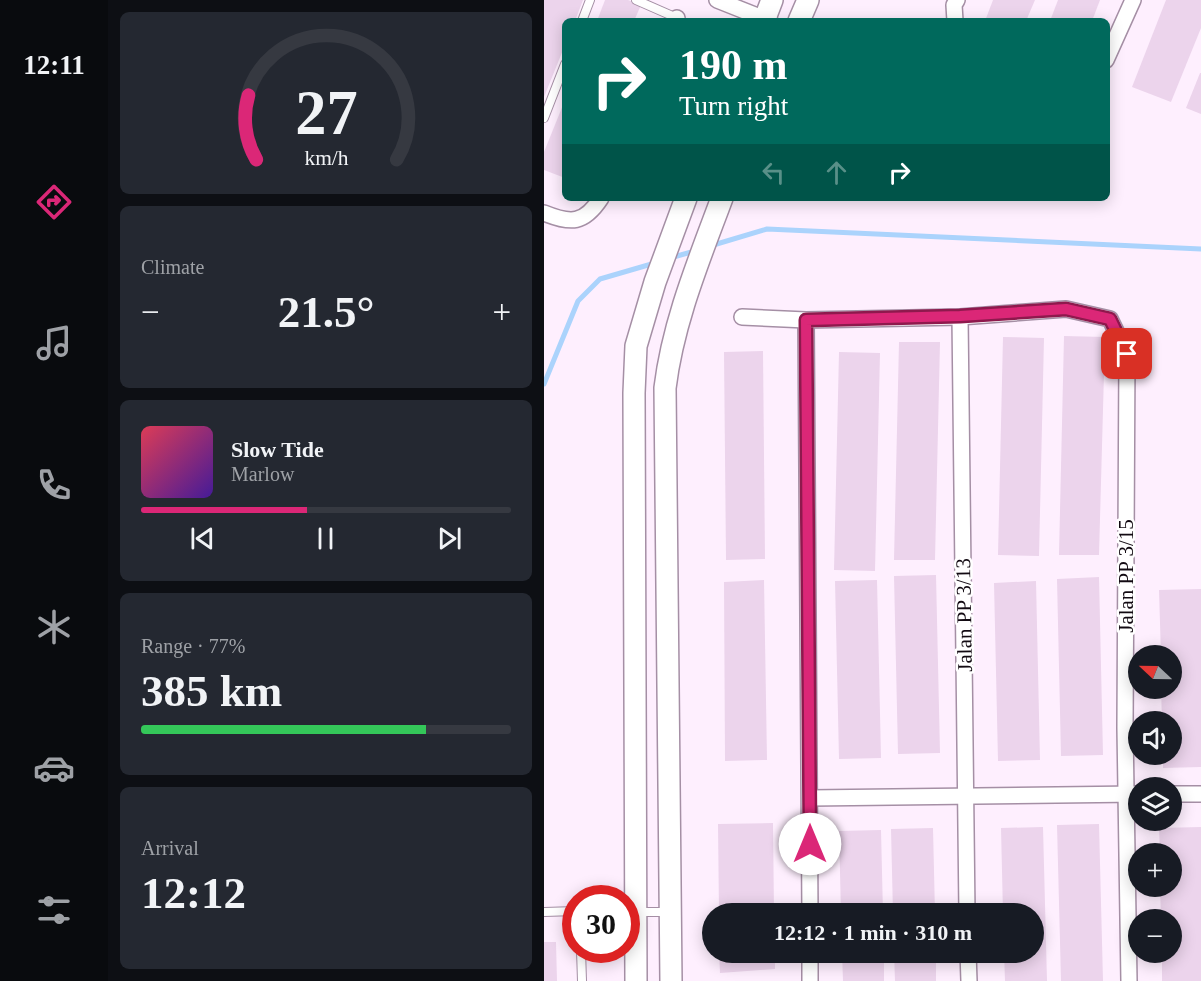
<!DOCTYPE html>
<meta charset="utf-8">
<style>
:root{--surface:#171b24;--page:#242831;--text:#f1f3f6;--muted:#9ea1a6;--line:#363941;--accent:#db2777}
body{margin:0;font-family:"Times New Roman",serif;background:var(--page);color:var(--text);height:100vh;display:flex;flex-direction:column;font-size:22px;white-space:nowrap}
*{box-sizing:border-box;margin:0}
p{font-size:20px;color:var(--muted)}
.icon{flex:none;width:33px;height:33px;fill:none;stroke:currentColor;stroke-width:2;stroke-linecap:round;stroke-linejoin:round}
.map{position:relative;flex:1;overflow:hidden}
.side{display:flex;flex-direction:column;gap:12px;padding:12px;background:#0d0f14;width:436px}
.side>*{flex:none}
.top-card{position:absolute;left:18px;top:18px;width:548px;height:183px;border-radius:9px;box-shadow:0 3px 15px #0003;background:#00695c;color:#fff;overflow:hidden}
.needle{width:39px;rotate:292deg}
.tools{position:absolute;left:584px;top:645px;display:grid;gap:12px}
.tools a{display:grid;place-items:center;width:54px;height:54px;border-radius:50%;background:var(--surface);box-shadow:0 3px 15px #0003;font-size:30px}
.speed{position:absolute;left:18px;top:885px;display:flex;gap:12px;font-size:30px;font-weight:700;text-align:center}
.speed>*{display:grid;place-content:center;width:78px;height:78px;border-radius:50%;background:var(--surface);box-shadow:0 3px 15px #0003;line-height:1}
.speed .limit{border:9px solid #d22;background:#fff;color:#111}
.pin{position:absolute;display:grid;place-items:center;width:51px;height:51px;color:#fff;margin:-26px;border-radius:12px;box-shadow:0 3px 9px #0006}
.me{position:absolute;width:66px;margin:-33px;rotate:0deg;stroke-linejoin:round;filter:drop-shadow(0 0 4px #0008)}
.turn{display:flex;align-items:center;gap:21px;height:126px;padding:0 18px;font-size:27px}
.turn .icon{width:78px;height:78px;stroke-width:2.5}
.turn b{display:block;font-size:42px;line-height:51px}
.lanes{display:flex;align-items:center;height:57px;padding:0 18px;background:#0003;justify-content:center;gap:30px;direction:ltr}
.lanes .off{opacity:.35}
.big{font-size:45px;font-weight:600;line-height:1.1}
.side .tile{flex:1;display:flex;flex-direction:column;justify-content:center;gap:9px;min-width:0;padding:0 21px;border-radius:9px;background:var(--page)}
.side .dial{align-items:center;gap:0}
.dial svg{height:156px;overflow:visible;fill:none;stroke:var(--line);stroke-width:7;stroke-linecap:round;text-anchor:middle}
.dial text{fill:var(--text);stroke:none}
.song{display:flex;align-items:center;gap:18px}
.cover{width:72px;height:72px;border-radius:9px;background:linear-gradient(135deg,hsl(350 70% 55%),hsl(260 70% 35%))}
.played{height:6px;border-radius:3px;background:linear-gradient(90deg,var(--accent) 45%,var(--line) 45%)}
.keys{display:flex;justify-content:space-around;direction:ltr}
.heat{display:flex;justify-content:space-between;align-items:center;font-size:33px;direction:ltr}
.charge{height:9px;border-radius:4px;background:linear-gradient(90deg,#34c759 77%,var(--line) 0)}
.trip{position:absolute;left:158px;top:903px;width:342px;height:60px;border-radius:30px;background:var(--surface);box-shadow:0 3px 15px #0003;font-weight:600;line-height:60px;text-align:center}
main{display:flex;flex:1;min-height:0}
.tab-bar{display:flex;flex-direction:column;width:108px;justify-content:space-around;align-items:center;background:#090b0e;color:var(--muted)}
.tab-bar .icon{width:42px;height:42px}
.tab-bar .selected{color:var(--accent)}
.tab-bar b{font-size:27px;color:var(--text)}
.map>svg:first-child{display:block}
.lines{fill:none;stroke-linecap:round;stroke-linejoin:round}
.stream{stroke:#abd3fc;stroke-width:5}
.building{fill:#ecd4ec}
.service-casing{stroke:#a58fa5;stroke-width:10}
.minor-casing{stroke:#a58fa5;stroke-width:18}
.secondary-casing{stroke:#a58fa5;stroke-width:24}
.service{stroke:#fff;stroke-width:8}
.minor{stroke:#fff;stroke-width:15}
.secondary{stroke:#fff;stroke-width:21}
.route-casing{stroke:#8e194d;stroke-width:15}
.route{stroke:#db2777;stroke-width:10}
.labels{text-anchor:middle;stroke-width:5;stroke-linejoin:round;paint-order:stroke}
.street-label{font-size:21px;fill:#120a12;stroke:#fff}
</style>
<main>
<nav class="tab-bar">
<b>12:11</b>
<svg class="icon selected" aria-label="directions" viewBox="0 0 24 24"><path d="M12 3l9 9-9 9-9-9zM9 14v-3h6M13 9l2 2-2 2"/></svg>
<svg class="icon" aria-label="music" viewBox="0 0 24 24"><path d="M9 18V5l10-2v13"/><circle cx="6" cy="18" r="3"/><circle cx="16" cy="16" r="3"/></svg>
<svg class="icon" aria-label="phone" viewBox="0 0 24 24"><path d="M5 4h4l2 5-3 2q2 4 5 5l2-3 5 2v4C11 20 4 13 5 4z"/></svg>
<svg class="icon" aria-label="climate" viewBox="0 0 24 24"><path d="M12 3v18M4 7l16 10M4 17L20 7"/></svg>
<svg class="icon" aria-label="car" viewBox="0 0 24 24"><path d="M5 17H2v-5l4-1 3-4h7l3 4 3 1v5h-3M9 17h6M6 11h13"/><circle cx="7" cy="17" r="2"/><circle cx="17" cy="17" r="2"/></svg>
<svg class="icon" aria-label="filters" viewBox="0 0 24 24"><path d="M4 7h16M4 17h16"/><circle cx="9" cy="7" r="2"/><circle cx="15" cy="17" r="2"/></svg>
</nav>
<section class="side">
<div class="tile dial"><svg viewBox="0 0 100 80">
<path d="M14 69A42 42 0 1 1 86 69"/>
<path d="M14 69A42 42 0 0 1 10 36" stroke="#db2777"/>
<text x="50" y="56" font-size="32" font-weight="700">27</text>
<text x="50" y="72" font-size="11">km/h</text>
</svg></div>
<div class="tile"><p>Climate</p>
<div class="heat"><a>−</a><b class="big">21.5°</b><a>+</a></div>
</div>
<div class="tile">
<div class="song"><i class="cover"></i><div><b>Slow Tide</b><p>Marlow</p></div></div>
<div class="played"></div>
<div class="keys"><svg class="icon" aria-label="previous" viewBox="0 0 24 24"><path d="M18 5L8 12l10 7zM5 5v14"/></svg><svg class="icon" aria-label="pause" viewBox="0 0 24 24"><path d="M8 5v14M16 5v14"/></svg><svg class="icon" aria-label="next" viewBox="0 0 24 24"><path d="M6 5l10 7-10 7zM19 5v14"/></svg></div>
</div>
<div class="tile"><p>Range · 77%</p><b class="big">385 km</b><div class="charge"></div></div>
<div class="tile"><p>Arrival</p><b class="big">12:12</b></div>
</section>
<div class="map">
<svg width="657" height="981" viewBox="0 0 657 981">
<rect width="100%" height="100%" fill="#feeffe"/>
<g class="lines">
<g class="stream">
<polyline points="166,246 223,229 657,249"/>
<polyline points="126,258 151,251"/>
<polyline points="0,384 34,301 56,279 111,263"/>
</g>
</g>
<g class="building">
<polygon points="0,0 39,0 31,21 21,21 21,45 0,97"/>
<polygon points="61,0 84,0 97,5 90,21 53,21"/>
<polygon points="449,0 491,0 482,21 441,21"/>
<polygon points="514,0 556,0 548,21 506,21"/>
<polygon points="622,0 657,0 657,28 627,102 588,87"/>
<polygon points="656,73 657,73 657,114 642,108"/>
<polygon points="21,100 21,178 0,170 0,152"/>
<polygon points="520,336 561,337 555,555 515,555"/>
<polygon points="459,337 500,338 495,556 454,555"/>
<polygon points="355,342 396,342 391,560 350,560"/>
<polygon points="219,351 221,559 182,560 180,352"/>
<polygon points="295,352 336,353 331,571 290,570"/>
<polygon points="392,575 396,753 354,754 350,576"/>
<polygon points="555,577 559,755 517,756 513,579"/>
<polygon points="220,580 223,760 181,761 180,582"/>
<polygon points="333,580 337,758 295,759 291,581"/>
<polygon points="492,581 496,760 454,761 450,583"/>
<polygon points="657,589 657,767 619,768 619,754 627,754 627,722 618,722 617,688 627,688 627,656 617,656 615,590"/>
<polygon points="229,823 230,914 175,914 174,824"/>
<polygon points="555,824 559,981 517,981 513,825"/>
<polygon points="499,827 503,981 461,981 460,952 489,952 489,914 459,914 457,828"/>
<polygon points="657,827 657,981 618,981 618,952 627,952 627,920 617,920 616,886 627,886 627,854 616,854 615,828"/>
<polygon points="389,828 391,914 349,914 347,829"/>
<polygon points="337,830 339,914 297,914 295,831"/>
<polygon points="0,942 12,942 13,981 0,981"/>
<polygon points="175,952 231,952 231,969 176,973"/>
<polygon points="298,952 340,952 340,981 299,981"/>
<polygon points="350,952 392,952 392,981 351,981"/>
</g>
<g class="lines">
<g class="service-casing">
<g id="service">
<polyline points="92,0 133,18"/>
<polyline points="38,21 46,0"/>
<polyline points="0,118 21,64"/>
<polyline points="0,912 32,911"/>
<polyline points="93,912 126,912"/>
<polyline points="37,950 38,981"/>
</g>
</g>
<g class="minor-casing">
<g id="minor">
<polyline points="173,0 226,21"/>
<polyline points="132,21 133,18"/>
<polyline points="411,21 410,5 413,0"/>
<polyline points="562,60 589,0"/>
<path d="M0 213C27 224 40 224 57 198"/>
<polyline points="198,317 262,320 416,317 522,309 566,319 583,354 581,728 585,981"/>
<polyline points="416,317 423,914"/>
<polyline points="262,320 266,914"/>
<polyline points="627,794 657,794"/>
<polyline points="266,798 594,794"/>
<polyline points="424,952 425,981"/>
<polyline points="266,981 266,952"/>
</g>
</g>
<g class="secondary-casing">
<g id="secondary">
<polyline points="220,21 228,0"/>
<polyline points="255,21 264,0"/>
<polyline points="92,981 90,393 92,346 111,282 142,198"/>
<path d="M127 981 121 388C129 322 155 260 178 198"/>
</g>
</g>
<use href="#service" class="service"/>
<use href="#minor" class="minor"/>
<use href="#secondary" class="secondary"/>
</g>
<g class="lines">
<g class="route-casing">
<polyline id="route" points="266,844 262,320 416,316 522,309 566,319 583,354"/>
</g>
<use href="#route" class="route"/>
</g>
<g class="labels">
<g class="street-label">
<text transform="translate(582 576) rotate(-90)" y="7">Jalan PP 3/15</text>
<text transform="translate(420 615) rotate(-91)" y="7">Jalan PP 3/13</text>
</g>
</g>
</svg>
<div class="tools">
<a><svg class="needle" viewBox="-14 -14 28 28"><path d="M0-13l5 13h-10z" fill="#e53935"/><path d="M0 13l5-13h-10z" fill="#9ea1a6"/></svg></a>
<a><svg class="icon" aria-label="sound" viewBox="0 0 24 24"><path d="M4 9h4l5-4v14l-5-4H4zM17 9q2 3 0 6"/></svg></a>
<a><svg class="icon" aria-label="layers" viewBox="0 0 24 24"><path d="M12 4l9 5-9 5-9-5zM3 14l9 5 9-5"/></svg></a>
<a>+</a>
<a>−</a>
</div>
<div class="speed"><div class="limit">30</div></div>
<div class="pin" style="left:583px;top:354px;background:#d93025"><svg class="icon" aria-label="arrive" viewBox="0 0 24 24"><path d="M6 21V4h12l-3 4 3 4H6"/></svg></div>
<svg class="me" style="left:266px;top:844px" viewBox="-20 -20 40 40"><circle r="19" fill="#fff"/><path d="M0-13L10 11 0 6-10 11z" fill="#db2777"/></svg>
<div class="trip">12:12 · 1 min · 310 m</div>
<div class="top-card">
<div class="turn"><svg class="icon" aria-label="right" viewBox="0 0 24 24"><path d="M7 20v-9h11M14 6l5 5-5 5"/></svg><div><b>190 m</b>Turn right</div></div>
<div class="lanes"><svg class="icon off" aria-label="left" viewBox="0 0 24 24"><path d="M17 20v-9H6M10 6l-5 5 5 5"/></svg><svg class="icon off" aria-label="ahead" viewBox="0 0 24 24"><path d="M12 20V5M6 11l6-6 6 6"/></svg><svg class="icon" aria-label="right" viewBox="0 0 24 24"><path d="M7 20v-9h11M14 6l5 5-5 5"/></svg></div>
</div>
</div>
</main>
